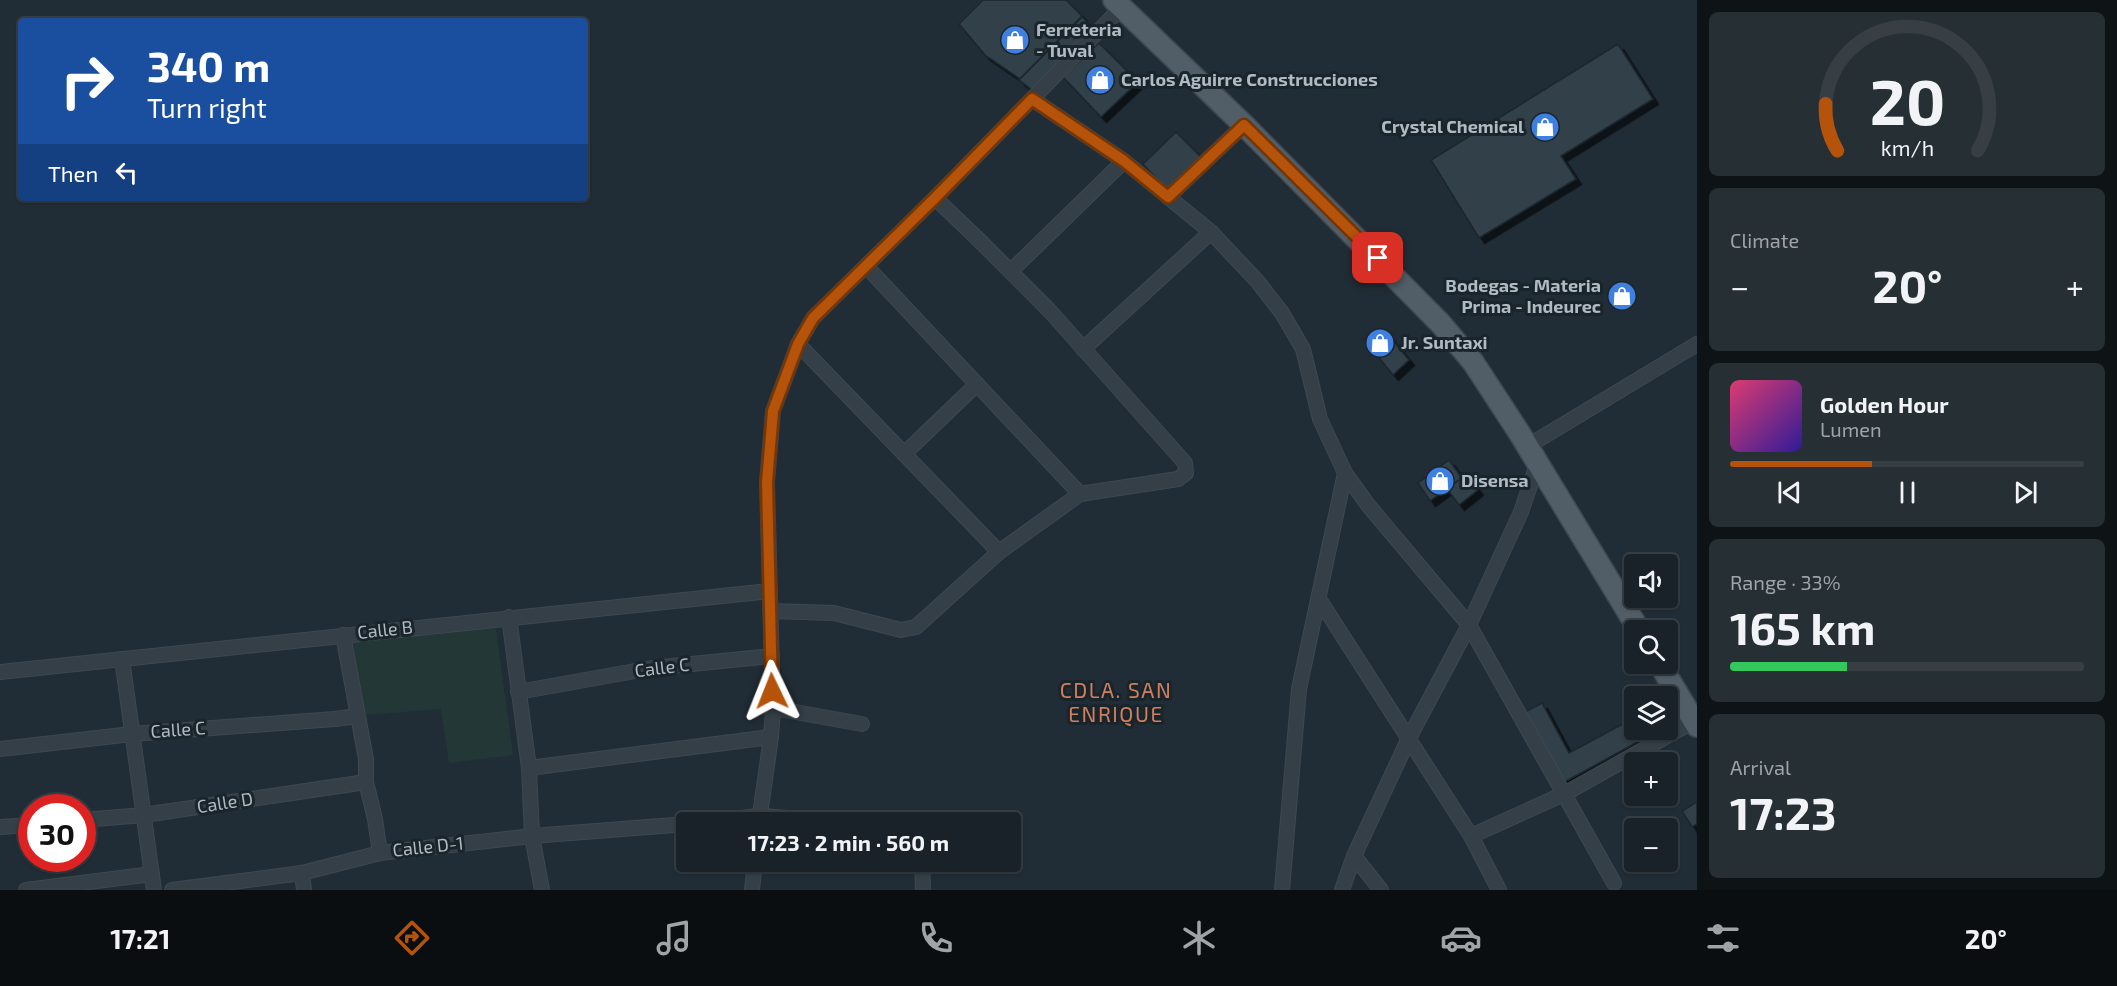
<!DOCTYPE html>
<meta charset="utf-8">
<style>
:root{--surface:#192228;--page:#262f34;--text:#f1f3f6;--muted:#9fa4a8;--line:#373f45;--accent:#b45309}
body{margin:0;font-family:"Exo 2",sans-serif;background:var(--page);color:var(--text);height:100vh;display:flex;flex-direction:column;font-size:22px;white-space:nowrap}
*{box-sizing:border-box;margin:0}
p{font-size:20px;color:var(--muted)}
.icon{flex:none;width:33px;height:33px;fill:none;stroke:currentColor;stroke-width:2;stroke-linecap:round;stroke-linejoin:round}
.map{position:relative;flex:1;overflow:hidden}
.sheet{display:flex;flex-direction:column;gap:12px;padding:12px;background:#0e1316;width:420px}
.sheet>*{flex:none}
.banner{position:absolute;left:18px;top:18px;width:570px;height:183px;border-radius:6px;box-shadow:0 2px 4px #0004,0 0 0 2px var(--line);background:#1a4fa0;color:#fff;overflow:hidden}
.tools{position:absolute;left:1624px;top:554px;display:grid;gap:12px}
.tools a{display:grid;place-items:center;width:54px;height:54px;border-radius:6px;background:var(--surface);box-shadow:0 2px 4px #0004,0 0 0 2px var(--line);font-size:30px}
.speed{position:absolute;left:18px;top:794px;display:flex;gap:12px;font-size:30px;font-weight:700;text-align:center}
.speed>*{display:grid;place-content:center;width:78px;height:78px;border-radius:50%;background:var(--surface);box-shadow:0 2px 4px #0004,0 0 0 2px var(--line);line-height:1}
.speed .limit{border:9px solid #d22;background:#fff;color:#111}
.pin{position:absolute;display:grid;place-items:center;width:51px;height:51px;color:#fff;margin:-26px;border-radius:12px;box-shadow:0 3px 9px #0006}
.me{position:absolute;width:66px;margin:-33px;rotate:358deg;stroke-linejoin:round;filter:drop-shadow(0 0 4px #0008)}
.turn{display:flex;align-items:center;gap:21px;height:126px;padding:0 30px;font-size:27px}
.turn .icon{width:78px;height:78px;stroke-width:2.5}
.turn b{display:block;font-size:42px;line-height:51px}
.then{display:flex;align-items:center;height:57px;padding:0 30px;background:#0003;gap:12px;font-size:22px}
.big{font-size:45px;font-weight:700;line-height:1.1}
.sheet .widget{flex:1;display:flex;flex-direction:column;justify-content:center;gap:9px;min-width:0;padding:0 21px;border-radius:9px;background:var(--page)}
.sheet .dial{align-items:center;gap:0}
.dial svg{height:156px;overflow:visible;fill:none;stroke:var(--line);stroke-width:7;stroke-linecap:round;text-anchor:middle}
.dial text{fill:var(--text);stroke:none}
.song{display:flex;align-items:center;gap:18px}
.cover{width:72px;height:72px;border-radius:9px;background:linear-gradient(135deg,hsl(340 70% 55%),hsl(250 70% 35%))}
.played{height:6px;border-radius:3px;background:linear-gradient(90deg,var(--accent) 40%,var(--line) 40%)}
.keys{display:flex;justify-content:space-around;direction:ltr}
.heat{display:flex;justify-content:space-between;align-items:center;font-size:33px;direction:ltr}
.charge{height:9px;border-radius:4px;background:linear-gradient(90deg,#34c759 33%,var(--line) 0)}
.trip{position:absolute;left:676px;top:812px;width:345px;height:60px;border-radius:6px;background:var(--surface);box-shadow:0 2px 4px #0004,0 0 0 2px var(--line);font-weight:700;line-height:60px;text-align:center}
.tabs{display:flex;height:96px;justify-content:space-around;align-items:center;background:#0a0e10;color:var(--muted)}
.tabs .icon{width:42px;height:42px}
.tabs .current{color:var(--accent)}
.tabs b{font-size:27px;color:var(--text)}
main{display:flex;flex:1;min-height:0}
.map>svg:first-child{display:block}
.green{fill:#233737}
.building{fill:#303f4a;stroke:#1c262d;stroke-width:1.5;filter:url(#shadow)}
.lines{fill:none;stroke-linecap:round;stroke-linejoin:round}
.street-casing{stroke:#3e4851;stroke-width:16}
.primary-casing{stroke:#3e4851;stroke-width:24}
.street{stroke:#343f47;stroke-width:14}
.primary{stroke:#525e67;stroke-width:21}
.route-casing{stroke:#753606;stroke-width:15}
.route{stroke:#b45309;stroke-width:10}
.labels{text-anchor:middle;stroke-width:6;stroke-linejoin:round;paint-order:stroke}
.poi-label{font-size:18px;font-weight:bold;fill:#afbac4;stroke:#1a242b;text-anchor:start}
.street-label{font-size:18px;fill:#afbac4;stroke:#1a242b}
.quarter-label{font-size:21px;letter-spacing:1.5px;fill:#ce8060;stroke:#1a242b}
</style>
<main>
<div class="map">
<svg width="1697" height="890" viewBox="0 0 1697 890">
<defs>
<filter id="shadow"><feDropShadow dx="5.5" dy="5.5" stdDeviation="0" flood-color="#0009"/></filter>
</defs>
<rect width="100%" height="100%" fill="#212d36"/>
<polygon class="green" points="495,622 513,755 449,763 441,709 364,715 352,638"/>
<g class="building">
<polygon points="983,0 1066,0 1082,16 1020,79 985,55 959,24"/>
<polygon points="1082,17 1094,28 1032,90 1019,80"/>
<polygon points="1099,43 1138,82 1101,117 1063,77"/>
<polygon points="1618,44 1653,99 1561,156 1576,179 1479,238 1431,160"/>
<polygon points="1176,132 1203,159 1168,191 1143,164"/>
<polygon points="1386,332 1409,360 1393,375 1364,339"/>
<polygon points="1449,460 1462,478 1430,501 1418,483"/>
<polygon points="1466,475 1478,490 1459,505 1447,489"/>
<polygon points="1542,703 1569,753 1630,720 1641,740 1561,784 1523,713"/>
<polygon points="1697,802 1697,824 1692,827 1682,811"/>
</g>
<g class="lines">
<g class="street-casing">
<g id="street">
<polyline points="1032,99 1124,161 1211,232 1258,282 1282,313 1303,349 1320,419 1345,473 1299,689 1282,890"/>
<polyline points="1168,197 1244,125"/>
<polyline points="866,266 1080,494"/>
<polyline points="1011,271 1124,161"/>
<polyline points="798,344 999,552"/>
<polyline points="1083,349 1211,232"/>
<polyline points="1528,446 1697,344"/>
<polyline points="904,454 977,384"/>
<polyline points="1345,473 1368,505 1469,625 1614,883"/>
<polyline points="1319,599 1471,836 1499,890"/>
<polyline points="770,611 834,613 901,630 916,627 999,552 1080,494 1178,479 1186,473 1185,463 1049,310 978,239 935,198"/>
<polyline points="509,617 529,768 532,836 542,890"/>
<polyline points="343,635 366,759 366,782 375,819 380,853"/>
<polyline points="122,659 154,890"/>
<polyline points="0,672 770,591"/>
<polyline points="518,692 652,668 772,656"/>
<polyline points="773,708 862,724"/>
<polyline points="0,749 132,734 335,719 357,716"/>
<polyline points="529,768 771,737"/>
<polyline points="82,820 144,815 366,782"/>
<polyline points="702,822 760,816 842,822"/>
<polyline points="759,822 771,737 773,708 767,482 773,411 798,344 813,318 935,198 1122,7"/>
<polyline points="0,827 32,825"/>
<polyline points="1471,836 1564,794 1694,721"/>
<polyline points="1354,856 1381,890"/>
<polyline points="922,861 923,890"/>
<polyline points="302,873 304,890"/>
<polyline points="26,890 152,874"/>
<polyline points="172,890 302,873 380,853 532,836 687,824"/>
<polyline points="752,890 755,861"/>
<polyline points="1342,890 1354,856 1409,738 1469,625 1521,512 1538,462"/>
</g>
</g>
<g class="primary-casing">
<g id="primary">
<polyline points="1114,0 1244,125 1441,324 1473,362 1520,434 1639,630"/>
<polyline points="1659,663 1697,726"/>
</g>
</g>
<use href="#street" class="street"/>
<use href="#primary" class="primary"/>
</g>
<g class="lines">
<g class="route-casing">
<polyline id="route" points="772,691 767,482 773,411 798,344 813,318 935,198 1032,99 1124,161 1168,197 1244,125 1378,258"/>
</g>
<use href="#route" class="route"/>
</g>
<defs>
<g id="shop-disc" transform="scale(1.5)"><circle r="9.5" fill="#3f7fe0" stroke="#1a242b"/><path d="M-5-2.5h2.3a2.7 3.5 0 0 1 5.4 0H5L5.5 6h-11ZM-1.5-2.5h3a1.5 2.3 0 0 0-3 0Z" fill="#fff"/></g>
</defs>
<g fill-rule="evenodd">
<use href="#shop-disc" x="1015" y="40"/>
<use href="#shop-disc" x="1100" y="80"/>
<use href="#shop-disc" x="1545" y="127"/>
<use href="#shop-disc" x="1622" y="296"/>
<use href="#shop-disc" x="1380" y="343"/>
<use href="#shop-disc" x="1440" y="481"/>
</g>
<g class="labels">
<g class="poi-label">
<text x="1036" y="36">Ferreteria<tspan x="1036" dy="21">- Tuval</tspan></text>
<text x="1121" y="86">Carlos Aguirre Construcciones</text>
<text x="1524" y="133" text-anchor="end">Crystal Chemical</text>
<text x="1601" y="292" text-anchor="end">Bodegas - Materia<tspan x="1601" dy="21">Prima - Indeurec</tspan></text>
<text x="1401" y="349">Jr. Suntaxi</text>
<text x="1461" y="487">Disensa</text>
</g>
<g class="street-label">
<text transform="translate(385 630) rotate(-6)" y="6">Calle B</text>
<text transform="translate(662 668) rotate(-7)" y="6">Calle C</text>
<text transform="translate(178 730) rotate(-4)" y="6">Calle C</text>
<text transform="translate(225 803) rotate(-9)" y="6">Calle D</text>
<text transform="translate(428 847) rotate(-6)" y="6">Calle D-1</text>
</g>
<g class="quarter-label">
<text x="1116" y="698">CDLA. SAN<tspan x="1116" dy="24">ENRIQUE</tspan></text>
</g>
</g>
</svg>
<div class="tools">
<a><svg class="icon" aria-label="sound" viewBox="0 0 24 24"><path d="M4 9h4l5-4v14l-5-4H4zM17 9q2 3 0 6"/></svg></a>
<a><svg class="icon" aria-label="search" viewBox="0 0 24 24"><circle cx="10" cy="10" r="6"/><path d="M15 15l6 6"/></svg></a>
<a><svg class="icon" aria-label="layers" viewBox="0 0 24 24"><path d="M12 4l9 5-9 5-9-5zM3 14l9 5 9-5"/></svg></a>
<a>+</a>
<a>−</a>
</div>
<div class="speed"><div class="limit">30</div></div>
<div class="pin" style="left:1378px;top:258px;background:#d93025"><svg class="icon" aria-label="arrive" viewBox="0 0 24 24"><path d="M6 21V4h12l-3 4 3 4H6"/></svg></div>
<svg class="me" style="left:772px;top:691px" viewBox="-20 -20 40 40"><path d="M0-17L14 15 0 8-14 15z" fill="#b45309" stroke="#fff" stroke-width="4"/></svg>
<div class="trip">17:23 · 2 min · 560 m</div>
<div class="banner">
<div class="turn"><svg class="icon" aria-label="right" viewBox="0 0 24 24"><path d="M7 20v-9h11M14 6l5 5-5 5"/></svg><div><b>340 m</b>Turn right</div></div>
<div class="then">Then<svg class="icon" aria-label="left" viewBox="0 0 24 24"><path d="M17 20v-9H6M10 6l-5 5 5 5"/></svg></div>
</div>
</div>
<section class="sheet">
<div class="widget dial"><svg viewBox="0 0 100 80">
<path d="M14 69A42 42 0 1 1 86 69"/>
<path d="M14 69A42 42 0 0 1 8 45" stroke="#b45309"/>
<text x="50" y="56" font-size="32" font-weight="700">20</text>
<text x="50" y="72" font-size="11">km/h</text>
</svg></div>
<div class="widget"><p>Climate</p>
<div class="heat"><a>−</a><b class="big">20°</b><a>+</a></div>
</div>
<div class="widget">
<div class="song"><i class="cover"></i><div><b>Golden Hour</b><p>Lumen</p></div></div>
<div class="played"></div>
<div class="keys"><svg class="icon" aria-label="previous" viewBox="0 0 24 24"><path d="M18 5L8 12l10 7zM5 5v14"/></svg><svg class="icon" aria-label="pause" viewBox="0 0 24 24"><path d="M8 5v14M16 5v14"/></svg><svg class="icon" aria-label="next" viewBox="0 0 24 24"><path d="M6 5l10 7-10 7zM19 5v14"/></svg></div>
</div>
<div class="widget"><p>Range · 33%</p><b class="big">165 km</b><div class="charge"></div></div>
<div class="widget"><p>Arrival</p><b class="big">17:23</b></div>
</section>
</main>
<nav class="tabs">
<b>17:21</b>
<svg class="icon current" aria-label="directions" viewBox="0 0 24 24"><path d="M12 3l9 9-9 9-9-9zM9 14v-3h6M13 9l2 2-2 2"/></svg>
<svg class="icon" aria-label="music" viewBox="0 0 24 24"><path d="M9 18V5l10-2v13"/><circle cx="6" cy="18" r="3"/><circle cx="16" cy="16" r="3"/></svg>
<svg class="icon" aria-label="phone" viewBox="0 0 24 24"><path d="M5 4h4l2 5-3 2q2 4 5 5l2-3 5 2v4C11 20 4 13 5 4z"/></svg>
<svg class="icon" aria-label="climate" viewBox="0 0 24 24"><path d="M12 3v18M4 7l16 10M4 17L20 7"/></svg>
<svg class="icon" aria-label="car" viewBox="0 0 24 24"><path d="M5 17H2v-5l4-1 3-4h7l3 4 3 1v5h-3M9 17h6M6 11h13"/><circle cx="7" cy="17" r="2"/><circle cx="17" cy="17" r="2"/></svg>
<svg class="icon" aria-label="filters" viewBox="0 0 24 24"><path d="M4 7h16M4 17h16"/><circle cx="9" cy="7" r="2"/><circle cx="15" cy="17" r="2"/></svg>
<b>20°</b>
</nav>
